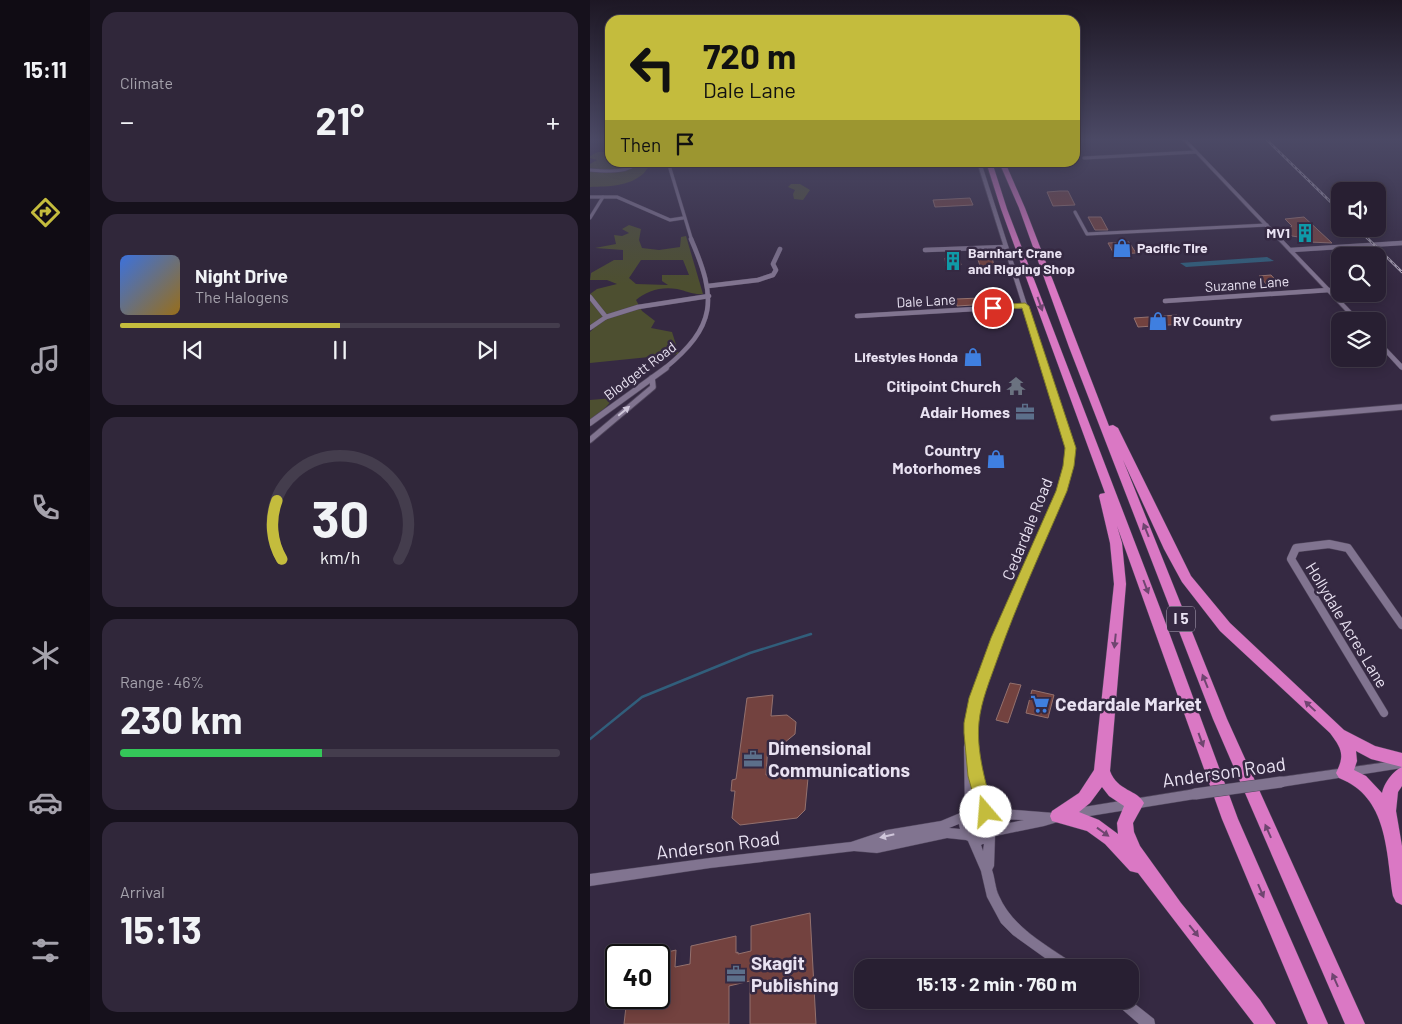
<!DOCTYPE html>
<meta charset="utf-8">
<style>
:root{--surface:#281f32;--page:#30273a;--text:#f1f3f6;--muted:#a5a2ac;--line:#443d4d;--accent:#c4bc3d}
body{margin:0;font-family:Barlow,sans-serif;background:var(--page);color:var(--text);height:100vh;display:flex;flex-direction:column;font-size:19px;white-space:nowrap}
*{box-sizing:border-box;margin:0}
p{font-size:16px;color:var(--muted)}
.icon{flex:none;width:28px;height:28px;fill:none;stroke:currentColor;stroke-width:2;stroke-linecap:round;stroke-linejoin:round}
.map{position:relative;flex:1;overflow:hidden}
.drawer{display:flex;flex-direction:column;gap:12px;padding:12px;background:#16111c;width:500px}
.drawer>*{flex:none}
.top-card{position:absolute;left:15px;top:15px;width:475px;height:152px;border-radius:15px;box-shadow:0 2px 12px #0003,0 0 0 1px var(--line);background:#c4bc3d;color:#111;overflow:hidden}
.buttons{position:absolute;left:741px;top:182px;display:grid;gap:10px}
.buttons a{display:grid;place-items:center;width:55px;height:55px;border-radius:10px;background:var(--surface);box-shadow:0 2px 12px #0003,0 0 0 1px var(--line);font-size:25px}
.speed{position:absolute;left:15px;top:944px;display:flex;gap:10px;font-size:25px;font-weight:700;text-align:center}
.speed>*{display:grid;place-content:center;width:65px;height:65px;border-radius:50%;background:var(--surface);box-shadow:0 2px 12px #0003,0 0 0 1px var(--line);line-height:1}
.speed .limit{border:2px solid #111;border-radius:8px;background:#fff;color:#111}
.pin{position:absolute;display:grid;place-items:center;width:42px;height:42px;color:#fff;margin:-21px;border:2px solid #fff;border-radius:50%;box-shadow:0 1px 5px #0007}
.me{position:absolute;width:55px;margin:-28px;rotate:342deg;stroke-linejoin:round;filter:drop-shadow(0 0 4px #0008)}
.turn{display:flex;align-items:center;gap:18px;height:105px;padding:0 15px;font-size:22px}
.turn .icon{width:65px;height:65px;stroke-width:2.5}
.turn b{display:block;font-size:35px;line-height:42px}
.then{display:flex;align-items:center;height:48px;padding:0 15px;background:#0003;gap:10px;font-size:19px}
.big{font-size:38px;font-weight:700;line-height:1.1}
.drawer .tile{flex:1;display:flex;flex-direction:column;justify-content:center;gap:8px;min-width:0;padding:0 18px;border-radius:15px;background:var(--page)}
.drawer .dial{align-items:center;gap:0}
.dial svg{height:130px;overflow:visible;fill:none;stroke:var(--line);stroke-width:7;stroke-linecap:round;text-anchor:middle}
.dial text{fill:var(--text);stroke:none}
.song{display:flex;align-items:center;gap:15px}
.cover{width:60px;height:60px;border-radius:8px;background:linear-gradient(135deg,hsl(220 70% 55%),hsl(40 70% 35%))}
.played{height:5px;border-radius:2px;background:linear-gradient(90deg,var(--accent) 50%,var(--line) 50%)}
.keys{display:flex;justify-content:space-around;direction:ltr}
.heat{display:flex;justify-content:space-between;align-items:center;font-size:28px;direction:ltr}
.charge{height:8px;border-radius:4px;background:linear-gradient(90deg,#34c759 46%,var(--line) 0)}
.trip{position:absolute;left:264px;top:959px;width:285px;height:50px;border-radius:15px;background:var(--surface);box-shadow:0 2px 12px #0003,0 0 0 1px var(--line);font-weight:700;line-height:50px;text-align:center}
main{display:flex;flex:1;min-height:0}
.menu{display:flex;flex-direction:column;width:90px;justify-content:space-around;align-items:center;background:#100c14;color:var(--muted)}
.menu .icon{width:35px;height:35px}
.menu .selected{color:var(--accent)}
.menu b{font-size:22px;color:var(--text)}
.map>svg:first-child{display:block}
.green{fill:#4d4f30;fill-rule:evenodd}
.water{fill:#315e7b}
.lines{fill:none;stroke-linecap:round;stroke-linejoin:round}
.stream{stroke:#315e7b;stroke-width:2.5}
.building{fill:#73423f;stroke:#94716e}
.minor-far3-casing{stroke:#51475d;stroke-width:4}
.minor-far2-casing{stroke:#51475d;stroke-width:5}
.minor-far1-casing{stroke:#51475d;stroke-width:7}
.minor-casing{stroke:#51475d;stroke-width:9}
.tertiary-casing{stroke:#51475d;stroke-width:1}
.motorway-casing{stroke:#51475d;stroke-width:1}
.minor-far3{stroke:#817490;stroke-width:3}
.minor-far2{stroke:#817490;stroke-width:4.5}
.minor-far1{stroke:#817490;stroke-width:5.5}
.minor{stroke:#817490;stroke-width:8}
.tertiary{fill:#817490;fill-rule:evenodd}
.motorway{fill:#da78c4;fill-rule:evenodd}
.rail-casing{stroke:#a9a0b3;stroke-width:2.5}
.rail{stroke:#352942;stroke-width:1;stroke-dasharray:3;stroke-linecap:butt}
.tertiary-bridge-casing{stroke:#51475d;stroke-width:12;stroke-linecap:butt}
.tertiary-bridge{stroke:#817490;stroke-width:11}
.oneway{fill:#6f4570}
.oneway2{fill:#cfc6da}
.route{fill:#c4bc3d;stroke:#7f7a28}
.labels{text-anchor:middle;stroke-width:5;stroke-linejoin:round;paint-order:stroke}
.far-poi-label{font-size:14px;font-weight:bold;fill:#e9e2f2;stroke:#352942;text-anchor:start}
.far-street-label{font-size:14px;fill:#e9e2f2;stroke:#352942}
.shield{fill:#352942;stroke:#b3aabd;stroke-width:1}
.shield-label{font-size:15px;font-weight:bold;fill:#e9e2f2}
.poi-label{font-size:16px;font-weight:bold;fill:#e9e2f2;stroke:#352942;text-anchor:end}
.street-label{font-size:16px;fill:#e9e2f2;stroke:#352942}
.near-poi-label{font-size:19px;font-weight:bold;fill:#e9e2f2;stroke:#352942;text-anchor:start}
.near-street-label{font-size:19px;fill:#e9e2f2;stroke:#352942}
</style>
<main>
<nav class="menu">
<b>15:11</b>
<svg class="icon selected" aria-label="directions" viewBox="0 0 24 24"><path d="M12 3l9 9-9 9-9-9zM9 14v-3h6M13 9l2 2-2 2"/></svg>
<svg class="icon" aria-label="music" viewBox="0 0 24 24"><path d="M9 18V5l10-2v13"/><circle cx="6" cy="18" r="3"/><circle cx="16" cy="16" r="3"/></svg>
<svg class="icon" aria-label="phone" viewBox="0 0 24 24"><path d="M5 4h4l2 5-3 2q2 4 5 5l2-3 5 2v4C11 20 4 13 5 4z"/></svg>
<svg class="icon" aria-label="climate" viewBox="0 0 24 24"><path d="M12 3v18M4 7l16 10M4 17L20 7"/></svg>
<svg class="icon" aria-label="car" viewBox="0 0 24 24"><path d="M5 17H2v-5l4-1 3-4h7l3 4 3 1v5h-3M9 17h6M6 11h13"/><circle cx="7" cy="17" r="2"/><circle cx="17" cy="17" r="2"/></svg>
<svg class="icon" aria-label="filters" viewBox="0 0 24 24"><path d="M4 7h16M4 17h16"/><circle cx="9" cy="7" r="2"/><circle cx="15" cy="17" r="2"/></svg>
</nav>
<section class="drawer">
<div class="tile"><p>Climate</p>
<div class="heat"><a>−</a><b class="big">21°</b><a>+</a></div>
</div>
<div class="tile">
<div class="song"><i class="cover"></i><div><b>Night Drive</b><p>The Halogens</p></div></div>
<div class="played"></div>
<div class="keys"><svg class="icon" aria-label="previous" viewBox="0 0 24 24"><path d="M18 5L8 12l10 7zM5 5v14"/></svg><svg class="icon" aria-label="pause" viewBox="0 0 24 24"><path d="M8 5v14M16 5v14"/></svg><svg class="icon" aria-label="next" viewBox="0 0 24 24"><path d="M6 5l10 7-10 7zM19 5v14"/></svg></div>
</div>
<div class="tile dial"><svg viewBox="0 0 100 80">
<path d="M14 69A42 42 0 1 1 86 69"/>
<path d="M14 69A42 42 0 0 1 11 33" stroke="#c4bc3d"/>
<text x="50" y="56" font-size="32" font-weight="700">30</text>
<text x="50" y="72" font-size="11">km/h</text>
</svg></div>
<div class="tile"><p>Range · 46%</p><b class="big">230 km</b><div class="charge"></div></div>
<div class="tile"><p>Arrival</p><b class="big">15:13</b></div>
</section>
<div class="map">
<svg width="812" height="1024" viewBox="0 0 812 1024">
<rect width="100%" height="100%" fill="#352942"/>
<g class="green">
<path d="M8 152H20V162L63 163C58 166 57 170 53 174 37 187 20 186 0 187V164L7 160 0 158V156Z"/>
<polygon points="201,184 210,184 220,190 213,200 204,199 203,194 205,190 198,187"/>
<path d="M39 225 51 229 49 240 52 248 69 250 90 247 91 237 96 236 113 294C103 295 97 291 87 289 72 286 56 291 46 300L52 311 65 321 61 328 82 332 89 354 0 363V332L3 329 0 324V294L7 289 27 284 17 280H0L1 273 24 260H33V250L5 248 26 244 24 235 32 236 39 233 32 229ZM51 260H93L99 275H72V281L78 285 46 284 39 278Z"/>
<polygon points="24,398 16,407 0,420 0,400"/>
</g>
<polygon class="water" points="677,257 684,261 596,267 590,263"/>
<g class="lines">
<polyline class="stream" points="0,739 52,697 160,653 221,634"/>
</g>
<g class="building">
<polygon points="470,191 478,191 485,205 463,206 457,192"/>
<polygon points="380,198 383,205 345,207 343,200"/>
<polygon points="498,217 511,217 518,230 505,230"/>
<polygon points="714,217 742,243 719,242 715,238 702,236 696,230 702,226 695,219"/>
<polygon points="539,242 546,253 524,254 518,243"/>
<polygon points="396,252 397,258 402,257 404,266 390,266 386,253"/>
<polygon points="369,257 371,265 356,266 355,258"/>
<polygon points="681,275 692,287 680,288 669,276"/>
<polygon points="413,297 414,303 367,306 366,299"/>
<polygon points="587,315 593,324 548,327 544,318"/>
<polygon points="420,683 431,685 418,723 406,720"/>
<polygon points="442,690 464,695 458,718 436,713"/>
<polygon points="183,695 181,716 197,715 206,722 205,734 194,743 178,745 176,775 209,772 218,778 215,810 207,818 150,825 142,818 145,791 141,791 142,780 146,779 157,698"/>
<polygon points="220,913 226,1024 160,1024 160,981 139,986 139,1024 34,1024 37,998 69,998 69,954 86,950 85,967 100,964 101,946 146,936 146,953 148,952 148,954 161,951 161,926"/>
</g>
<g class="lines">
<g class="minor-far3-casing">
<g id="minor-far3">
<polyline points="494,158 606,152"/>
<polyline points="78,162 102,241"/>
<path d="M0 170C17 171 35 174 49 162"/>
<polyline points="0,197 27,197 80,220 93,218"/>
<polyline points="485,212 497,234 677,225"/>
<polyline points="0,218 13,197"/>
</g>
</g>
<g class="minor-far2-casing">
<g id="minor-far2">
<polyline points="335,250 416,247"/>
<polyline points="701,250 812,243"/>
<polyline points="118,286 168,280 183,275 186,270 183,264 190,249"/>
<polyline points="0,297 16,317"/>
<polyline points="575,301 739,290"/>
<polyline points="267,316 435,306"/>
<polyline points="0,328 16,317 48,307 119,296"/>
<path d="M74 369C127 326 127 299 101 239"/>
</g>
</g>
<g class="minor-far1-casing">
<g id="minor-far1">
<polyline points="683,418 812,407"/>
<polyline points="0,423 76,368"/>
<polyline points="0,440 63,387 62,378"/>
</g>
</g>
<g class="minor-casing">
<polyline id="minor" points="794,713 701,559 706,548 739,544 758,548 812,625"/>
</g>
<g class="tertiary-casing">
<g id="tertiary">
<polygon points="593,140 597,140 771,321 765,321"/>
<path d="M387 162H391L483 447V466L476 491 412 638 394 687 387 723V733L393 788 400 808 464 813 470 811 474 812 475 816 474 820 454 826 405 836 404 866 402 870C405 878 405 888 409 896 423 928 457 945 484 964L486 968H469L423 935 411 923 397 897 391 871 378 841 376 840 357 838 287 853 264 851 120 868 0 886V874L120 858 261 842 297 830 351 821 375 811 374 747 377 735V723L384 687 404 638 468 491 475 466 477 447ZM386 797 389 806H386ZM386 816H392L398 821V829L392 834H386L380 829V821ZM407 819 434 820 409 825ZM369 824 370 829 359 828ZM393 844H394L393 851 391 845Z"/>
<polygon points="788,340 790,341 812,364 812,370 810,369 788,345"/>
<polygon points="812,760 812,768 691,787 687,785 686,782 687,779 691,777"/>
<polygon points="605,789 609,791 610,794 609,797 605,799 481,819 477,818 476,814 477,810 481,809"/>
<polygon points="524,1000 540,1000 564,1019 565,1024 549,1024 526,1004"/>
</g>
</g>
<g class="motorway-casing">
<g id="motorway">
<path d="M396 162H402L417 209 570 608 648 819 738 1024H718L632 819 527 526 532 543 536 584 520 771C527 791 548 790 554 803L543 823 544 832 550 846 591 903 670 1000 686 1024H664L548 873 540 871 515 844 497 831 462 821 460 816 462 811 489 793 504 770 524 584 520 543 509 496 510 494 515 493 411 209ZM512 787 519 796 534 806 527 823 528 834 509 820 489 812 500 803Z"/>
<path d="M409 162H415L435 208 519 426 523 425 528 428 601 576 640 623 754 730 785 746 812 753V767L781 759 766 751 767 761 764 770 776 776 792 793C794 783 803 771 812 767V786L808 792 806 811 812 846V905L806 902 803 896C796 851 798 797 749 778L746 773C755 755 752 749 740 733L630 631 592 582 574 549 533 460 637 719 775 1024H755L623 719 479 347 429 208Z"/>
</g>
</g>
<use href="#minor-far3" class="minor-far3"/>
<use href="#minor-far2" class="minor-far2"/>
<use href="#minor-far1" class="minor-far1"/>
<use href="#minor" class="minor"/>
<use href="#tertiary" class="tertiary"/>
<use href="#motorway" class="motorway"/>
<g class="rail-casing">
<g id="rail">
<polyline points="677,140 750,211"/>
<polyline points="768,229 812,272"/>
</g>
</g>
<use href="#rail" class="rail"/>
<g class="tertiary-bridge-casing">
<polyline id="tertiary-bridge" points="605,794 691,782"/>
</g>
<use href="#tertiary-bridge" class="tertiary-bridge"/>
</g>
<defs><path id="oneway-solid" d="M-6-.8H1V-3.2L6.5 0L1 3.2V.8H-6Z" transform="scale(1.25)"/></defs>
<g class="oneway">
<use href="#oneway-solid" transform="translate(450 304) rotate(70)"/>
<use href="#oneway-solid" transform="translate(556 530) rotate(-112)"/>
<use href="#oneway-solid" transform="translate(556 587) rotate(69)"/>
<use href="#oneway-solid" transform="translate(525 641) rotate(96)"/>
<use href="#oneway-solid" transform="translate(615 681) rotate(-112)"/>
<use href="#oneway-solid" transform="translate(720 706) rotate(-137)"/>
<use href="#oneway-solid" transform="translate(611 740) rotate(70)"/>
<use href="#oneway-solid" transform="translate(678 831) rotate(-114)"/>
<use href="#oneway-solid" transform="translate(513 832) rotate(36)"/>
<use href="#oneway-solid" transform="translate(671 891) rotate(67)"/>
<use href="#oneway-solid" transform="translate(604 931) rotate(51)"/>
<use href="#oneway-solid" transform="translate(745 980) rotate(-114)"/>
</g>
<g class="oneway2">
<use href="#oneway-solid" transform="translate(34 411) rotate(-40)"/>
<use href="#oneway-solid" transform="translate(297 836) rotate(167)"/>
</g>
<linearGradient id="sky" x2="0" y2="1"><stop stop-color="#1d1724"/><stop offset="0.49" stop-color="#4b4965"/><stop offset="1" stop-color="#4b4965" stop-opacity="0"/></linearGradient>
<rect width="812" height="284" fill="url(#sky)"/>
<path class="route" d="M435 303 439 306 486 448 484 466 477 491C453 547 427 603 407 660 400 680 391 701 389 722 386 751 396 785 404 812L402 818 396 820 391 818 388 812 378 776 374 733V723L379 698 401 638 466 491 473 466 475 448 432 308 403 310 399 308 403 305Z"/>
<defs>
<g id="building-bare" transform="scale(1.5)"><path d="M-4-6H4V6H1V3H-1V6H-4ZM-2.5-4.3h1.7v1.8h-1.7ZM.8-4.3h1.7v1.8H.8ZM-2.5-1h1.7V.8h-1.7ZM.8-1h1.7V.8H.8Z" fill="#0f9aa8" stroke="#352942" stroke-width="2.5" paint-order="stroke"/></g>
<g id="shop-bare" transform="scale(1.5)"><path d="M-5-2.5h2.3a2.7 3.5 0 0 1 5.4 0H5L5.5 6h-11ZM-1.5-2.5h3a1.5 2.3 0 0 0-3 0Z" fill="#3f7fe0" stroke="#352942" stroke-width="2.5" paint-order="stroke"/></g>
<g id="temple-bare" transform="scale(1.5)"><path d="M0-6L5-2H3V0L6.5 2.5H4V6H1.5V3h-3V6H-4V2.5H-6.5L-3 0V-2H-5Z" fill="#6b7280" stroke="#352942" stroke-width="2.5" paint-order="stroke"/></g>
<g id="office-bare" transform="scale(1.5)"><path d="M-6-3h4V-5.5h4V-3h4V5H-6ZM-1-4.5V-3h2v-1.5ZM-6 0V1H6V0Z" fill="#5c6f8a" stroke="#352942" stroke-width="2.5" paint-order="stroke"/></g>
<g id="supermarket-bare" transform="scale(1.5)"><path d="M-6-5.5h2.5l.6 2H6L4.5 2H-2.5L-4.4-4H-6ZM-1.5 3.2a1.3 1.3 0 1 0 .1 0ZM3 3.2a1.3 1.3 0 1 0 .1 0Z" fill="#3f7fe0" stroke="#352942" stroke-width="2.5" paint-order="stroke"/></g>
</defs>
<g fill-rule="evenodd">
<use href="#building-bare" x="715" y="233"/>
<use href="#shop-bare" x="532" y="248"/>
<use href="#building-bare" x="363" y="261"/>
<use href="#shop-bare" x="568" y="321"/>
<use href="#shop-bare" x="383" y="357"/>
<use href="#temple-bare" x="426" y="386"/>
<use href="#office-bare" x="435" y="412"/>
<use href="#shop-bare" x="406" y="459"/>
<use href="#supermarket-bare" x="450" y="704"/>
<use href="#office-bare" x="163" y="759"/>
<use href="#office-bare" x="146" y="974"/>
</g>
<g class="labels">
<g class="far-poi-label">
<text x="700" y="238" text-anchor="end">MV1</text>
<text x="547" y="253">Pacific Tire</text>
<text x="378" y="258">Barnhart Crane<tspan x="378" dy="16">and Rigging Shop</tspan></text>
<text x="583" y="326">RV Country</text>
<text x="368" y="362" text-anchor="end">Lifestyles Honda</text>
</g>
<g class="far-street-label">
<text transform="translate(657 284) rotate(-4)" y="5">Suzanne Lane</text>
<text transform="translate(336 301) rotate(-3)" y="5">Dale Lane</text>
<text transform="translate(50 371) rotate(-37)" y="5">Blodgett Road</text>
</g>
<rect class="shield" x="577" y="606.5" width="28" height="25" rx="4"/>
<g class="shield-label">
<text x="591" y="624">I 5</text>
</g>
<g class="poi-label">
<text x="411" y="392">Citipoint Church</text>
<text x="420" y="418">Adair Homes</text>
<text x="391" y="456">Country<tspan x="391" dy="18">Motorhomes</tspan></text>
</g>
<g class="street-label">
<text transform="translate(437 529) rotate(-68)" y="6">Cedardale Road</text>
<text transform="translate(757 625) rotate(59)" y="6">Hollydale Acres Lane</text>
</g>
<g class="near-poi-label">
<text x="465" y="711">Cedardale Market</text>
<text x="178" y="755">Dimensional<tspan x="178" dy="22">Communications</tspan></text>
<text x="161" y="970">Skagit<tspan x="161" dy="22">Publishing</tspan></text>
</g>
<g class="near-street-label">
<text transform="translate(634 772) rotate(-8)" y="7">Anderson Road</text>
<text transform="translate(128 845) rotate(-7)" y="7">Anderson Road</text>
</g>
</g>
</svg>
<div class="buttons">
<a><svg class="icon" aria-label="sound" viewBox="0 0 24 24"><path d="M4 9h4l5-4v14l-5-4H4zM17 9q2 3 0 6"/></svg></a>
<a><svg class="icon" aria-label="search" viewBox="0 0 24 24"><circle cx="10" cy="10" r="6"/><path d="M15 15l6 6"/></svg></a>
<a><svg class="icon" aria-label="layers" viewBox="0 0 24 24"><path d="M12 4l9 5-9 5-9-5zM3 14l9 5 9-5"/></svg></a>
</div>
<div class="speed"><div class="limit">40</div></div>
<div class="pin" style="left:403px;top:308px;background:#d93025"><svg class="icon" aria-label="arrive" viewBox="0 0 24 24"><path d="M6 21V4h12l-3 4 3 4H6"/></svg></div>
<svg class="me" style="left:396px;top:812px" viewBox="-20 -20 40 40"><circle r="19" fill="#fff"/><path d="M0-13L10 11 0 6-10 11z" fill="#c4bc3d"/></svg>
<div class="trip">15:13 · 2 min · 760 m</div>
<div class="top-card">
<div class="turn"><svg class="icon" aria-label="left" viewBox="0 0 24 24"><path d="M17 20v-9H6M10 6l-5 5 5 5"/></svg><div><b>720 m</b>Dale Lane</div></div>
<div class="then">Then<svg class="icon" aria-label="arrive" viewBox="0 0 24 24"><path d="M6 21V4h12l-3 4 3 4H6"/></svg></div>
</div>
</div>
</main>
